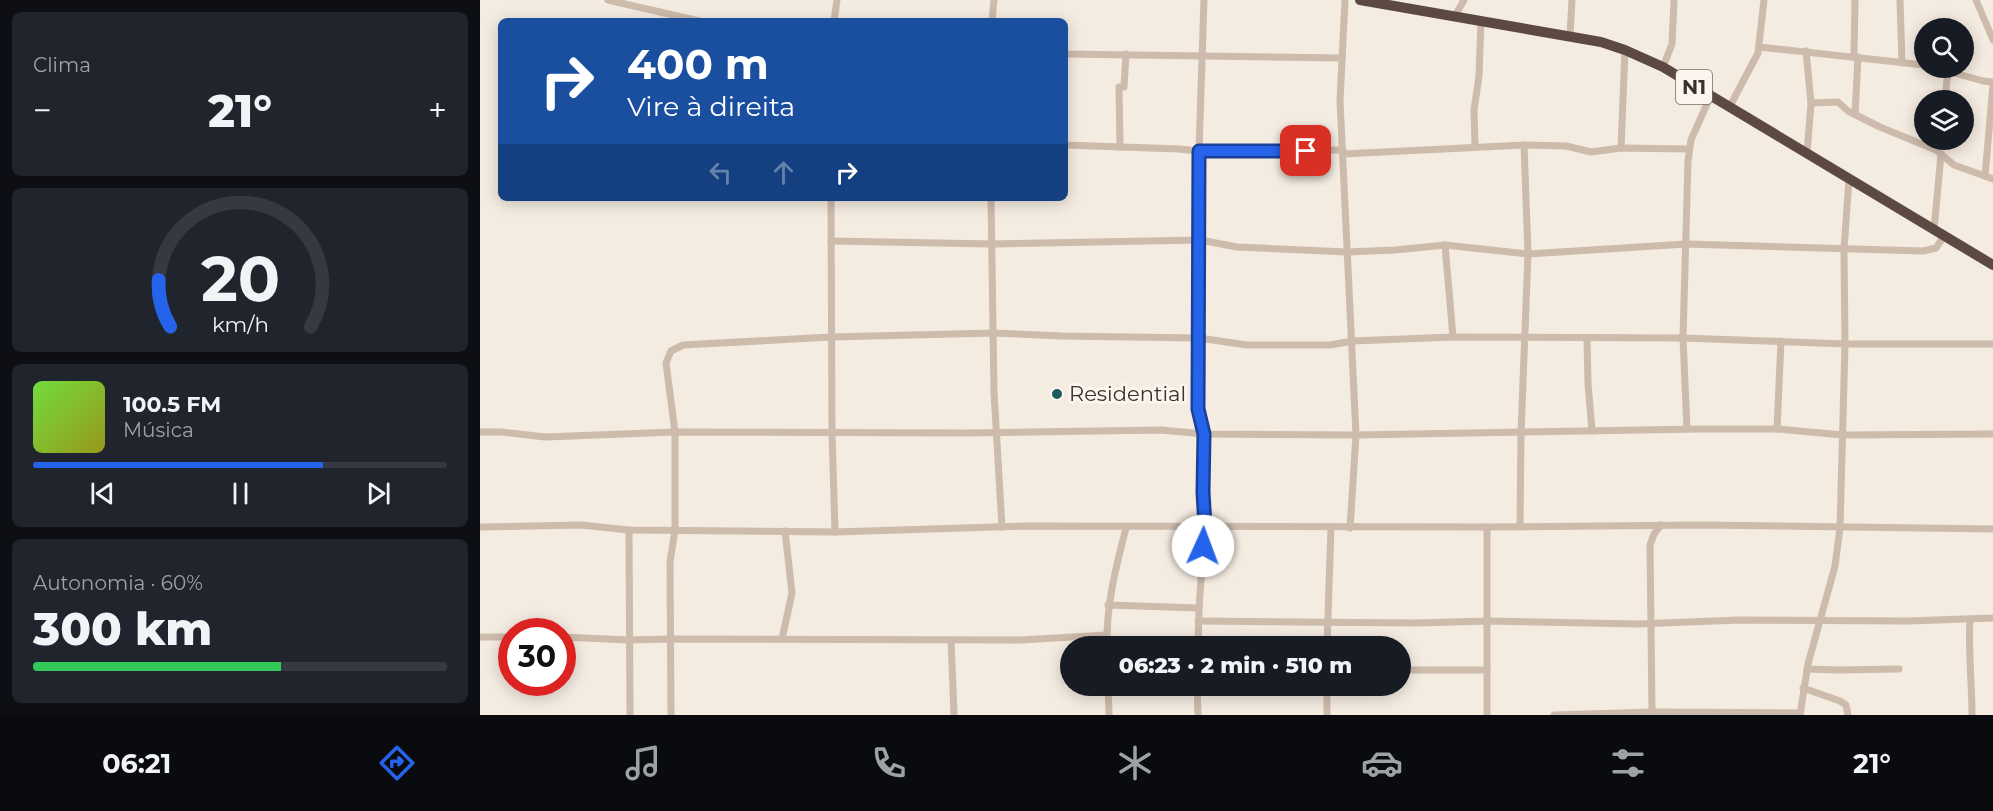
<!DOCTYPE html>
<html lang="pt">
<meta charset="utf-8">
<style>
:root{--surface:#171b24;--page:#20242c;--text:#f1f3f6;--muted:#9ea1a6;--line:#363941;--accent:#2563eb}
body{margin:0;font-family:Montserrat,sans-serif;background:var(--page);color:var(--text);height:100vh;display:flex;flex-direction:column;font-size:22px;white-space:nowrap}
*{box-sizing:border-box;margin:0}
p{font-size:20px;color:var(--muted)}
.icon{flex:none;width:33px;height:33px;fill:none;stroke:currentColor;stroke-width:2;stroke-linecap:round;stroke-linejoin:round}
.map{position:relative;flex:1;overflow:hidden}
.side{display:flex;flex-direction:column;gap:12px;padding:12px;background:#0d0f14;width:480px}
.side>*{flex:none}
.guide{position:absolute;left:18px;top:18px;width:570px;height:183px;border-radius:9px;box-shadow:0 3px 15px #0003;background:#1a4fa0;color:#fff;overflow:hidden}
.tools{position:absolute;left:1434px;top:18px;display:grid;gap:12px}
.tools a{display:grid;place-items:center;width:60px;height:60px;border-radius:50%;background:var(--surface);box-shadow:0 3px 15px #0003;font-size:30px}
.speed{position:absolute;left:18px;top:618px;display:flex;gap:12px;font-size:30px;font-weight:700;text-align:center}
.speed>*{display:grid;place-content:center;width:78px;height:78px;border-radius:50%;background:var(--surface);box-shadow:0 3px 15px #0003;line-height:1}
.speed .limit{border:9px solid #d22;background:#fff;color:#111}
.pin{position:absolute;display:grid;place-items:center;width:51px;height:51px;color:#fff;margin:-26px;border-radius:12px;box-shadow:0 3px 9px #0006}
.me{position:absolute;width:66px;margin:-33px;rotate:2deg;stroke-linejoin:round;filter:drop-shadow(0 0 4px #0008)}
.turn{display:flex;align-items:center;gap:21px;height:126px;padding:0 30px;font-size:27px}
.turn .icon{width:78px;height:78px;stroke-width:2.5}
.turn b{display:block;font-size:42px;line-height:51px}
.lanes{display:flex;align-items:center;height:57px;padding:0 30px;background:#0003;justify-content:center;gap:30px;direction:ltr}
.lanes .off{opacity:.35}
.big{font-size:45px;font-weight:800;line-height:1.1}
.side .card{flex:1;display:flex;flex-direction:column;justify-content:center;gap:9px;min-width:0;padding:0 21px;border-radius:9px;background:var(--page)}
.side .dial{align-items:center;gap:0}
.dial svg{height:156px;overflow:visible;fill:none;stroke:var(--line);stroke-width:7;stroke-linecap:round;text-anchor:middle}
.dial text{fill:var(--text);stroke:none}
.song{display:flex;align-items:center;gap:18px}
.cover{width:72px;height:72px;border-radius:9px;background:linear-gradient(135deg,hsl(100 70% 55%),hsl(60 70% 35%))}
.played{height:6px;border-radius:3px;background:linear-gradient(90deg,var(--accent) 70%,var(--line) 70%)}
.keys{display:flex;justify-content:space-around;direction:ltr}
.heat{display:flex;justify-content:space-between;align-items:center;font-size:33px;direction:ltr}
.charge{height:9px;border-radius:4px;background:linear-gradient(90deg,#34c759 60%,var(--line) 0)}
.trip{position:absolute;left:580px;top:636px;width:351px;height:60px;border-radius:30px;background:var(--surface);box-shadow:0 3px 15px #0003;font-weight:800;line-height:60px;text-align:center}
.menu{display:flex;height:96px;justify-content:space-around;align-items:center;background:#090b0e;color:var(--muted)}
.menu .icon{width:42px;height:42px}
.menu .on{color:var(--accent)}
.menu b{font-size:27px;color:var(--text)}
main{display:flex;flex:1;min-height:0}
.map>svg:first-child{display:block}
.lines{fill:none;stroke-linecap:round;stroke-linejoin:round}
.minor{stroke:#cdbbac;stroke-width:7}
.highway{stroke:#5c4a42;stroke-width:10}
.route-casing{stroke:#184099;stroke-width:15}
.route{stroke:#2563eb;stroke-width:10}
.poi-dot{fill:#1f5a5e;stroke:#fbf5ee;stroke-width:2}
.labels{text-anchor:middle;stroke-width:6;stroke-linejoin:round;paint-order:stroke}
.shield{fill:#fbf5ee;stroke:#756b66;stroke-width:1.5}
.shield-label{font-size:20px;font-weight:bold;fill:#3b302b}
.poi-label{font-size:21px;fill:#3b302b;stroke:#fbf5ee;text-anchor:start}
</style>
<main>
<section class="side">
<div class="card"><p>Clima</p>
<div class="heat"><a>−</a><b class="big">21°</b><a>+</a></div>
</div>
<div class="card dial"><svg viewBox="0 0 100 80">
<path d="M14 69A42 42 0 1 1 86 69"/>
<path d="M14 69A42 42 0 0 1 8 45" stroke="#2563eb"/>
<text x="50" y="56" font-size="32" font-weight="700">20</text>
<text x="50" y="72" font-size="11">km/h</text>
</svg></div>
<div class="card">
<div class="song"><i class="cover"></i><div><b>100.5 FM</b><p>Música</p></div></div>
<div class="played"></div>
<div class="keys"><svg class="icon" aria-label="previous" viewBox="0 0 24 24"><path d="M18 5L8 12l10 7zM5 5v14"/></svg><svg class="icon" aria-label="pause" viewBox="0 0 24 24"><path d="M8 5v14M16 5v14"/></svg><svg class="icon" aria-label="next" viewBox="0 0 24 24"><path d="M6 5l10 7-10 7zM19 5v14"/></svg></div>
</div>
<div class="card"><p>Autonomia · 60%</p><b class="big">300 km</b><div class="charge"></div></div>
</section>
<div class="map">
<svg width="1513" height="715" viewBox="0 0 1513 715">
<rect width="100%" height="100%" fill="#f4ebe1"/>
<g class="lines">
<g class="minor">
<polyline points="128,0 219,21"/>
<polyline points="865,0 860,101 876,435 870,528"/>
<polyline points="1420,0 1422,63"/>
<polyline points="1496,0 1513,40"/>
<polyline points="975,16 984,0"/>
<polyline points="354,21 357,0"/>
<polyline points="512,21 514,0"/>
<polyline points="1090,36 1092,0"/>
<polyline points="1279,47 1444,65"/>
<polyline points="1326,51 1331,103 1327,154"/>
<polyline points="585,54 862,58"/>
<polyline points="1374,56 1375,0"/>
<polyline points="1183,67 1192,44 1194,0"/>
<polyline points="1457,68 1503,81 1513,82"/>
<polyline points="1465,100 1468,70"/>
<polyline points="1331,103 1358,102 1368,111 1400,127 1456,150 1474,165 1513,179"/>
<polyline points="1249,108 1278,53 1284,0"/>
<polyline points="1375,114 1378,57"/>
<polyline points="585,145 699,149 719,151 863,150"/>
<polyline points="995,146 994,110 999,76 1001,20"/>
<polyline points="640,147 639,87 644,87 646,54"/>
<polyline points="1141,148 1145,50"/>
<polyline points="1456,150 1458,140"/>
<polyline points="863,154 1044,145 1086,146 1111,152 1141,148 1208,149"/>
<polyline points="1505,176 1513,85"/>
<polyline points="351,198 352,433 355,532"/>
<polyline points="511,198 514,392 522,527"/>
<polyline points="1454,230 1461,154"/>
<polyline points="351,241 512,244 720,240 757,247 866,252 915,250 965,245 1048,254 1206,244 1443,251 1456,248 1464,236"/>
<polyline points="965,245 973,337"/>
<polyline points="1107,338 1108,383 1112,431"/>
<polyline points="1207,429 1203,338 1208,161 1211,140 1230,97"/>
<polyline points="1297,429 1301,341"/>
<polyline points="0,432 21,432 65,437 195,432 485,433 681,430 724,434 876,435 1219,429 1297,429 1362,435 1513,434"/>
<polyline points="0,527 101,525 149,530 355,532 547,526 1007,527 1221,525 1513,529"/>
<polyline points="1007,527 1007,715"/>
<polyline points="1040,527 1041,433 1048,254 1044,145"/>
<polyline points="149,530 150,715"/>
<polyline points="628,605 719,608"/>
<path d="M1490 619C1488 651 1492 682 1492 715"/>
<polyline points="718,621 937,623 1008,621 1157,624 1260,620 1428,621 1513,618"/>
<polyline points="0,637 32,637"/>
<polyline points="82,637 148,640 191,639 541,640 627,635"/>
<polyline points="302,639 312,593 305,531"/>
<polyline points="471,640 474,715"/>
<path d="M627 646C626 605 636 567 646 528"/>
<polyline points="718,646 719,608 725,526 723,492 724,434 719,409 719,151 724,0"/>
<polyline points="847,646 851,527"/>
<polyline points="1327,669 1359,670 1419,669"/>
<polyline points="921,670 1007,670"/>
<polyline points="628,686 629,715"/>
<polyline points="717,686 718,715"/>
<polyline points="1323,688 1360,701 1366,705 1368,715"/>
<polyline points="1172,712 1170,545 1174,534 1181,525"/>
<polyline points="191,715 190,562 195,530 195,432 186,363 191,351 203,345 351,337 514,333 581,336 719,338 767,345 850,345 872,341 973,337 1203,338 1365,344 1513,344"/>
<polyline points="847,715 847,686"/>
<polyline points="1074,715 1172,712 1319,713"/>
<polyline points="1320,715 1328,664 1355,566 1360,528 1365,344 1364,249 1369,179"/>
</g>
<polyline class="highway" points="880,0 1121,42 1145,50 1183,67 1513,265"/>
</g>
<g class="lines">
<g class="route-casing">
<polyline id="route" points="723,546 725,526 723,492 724,434 718,409 719,151 826,151"/>
</g>
<use href="#route" class="route"/>
</g>
<circle class="poi-dot" cx="577" cy="394" r="6"/>
<g class="labels">
<rect class="shield" x="1196" y="70" width="36" height="34" rx="4.5"/>
<g class="shield-label">
<text x="1214" y="94">N1</text>
</g>
<g class="poi-label">
<text x="589" y="401">Residential</text>
</g>
</g>
</svg>
<div class="tools">
<a><svg class="icon" aria-label="search" viewBox="0 0 24 24"><circle cx="10" cy="10" r="6"/><path d="M15 15l6 6"/></svg></a>
<a><svg class="icon" aria-label="layers" viewBox="0 0 24 24"><path d="M12 4l9 5-9 5-9-5zM3 14l9 5 9-5"/></svg></a>
</div>
<div class="speed"><div class="limit">30</div></div>
<div class="pin" style="left:826px;top:151px;background:#d93025"><svg class="icon" aria-label="arrive" viewBox="0 0 24 24"><path d="M6 21V4h12l-3 4 3 4H6"/></svg></div>
<svg class="me" style="left:723px;top:546px" viewBox="-20 -20 40 40"><circle r="19" fill="#fff"/><path d="M0-13L10 11 0 6-10 11z" fill="#2563eb"/></svg>
<div class="trip">06:23 · 2 min · 510 m</div>
<div class="guide">
<div class="turn"><svg class="icon" aria-label="right" viewBox="0 0 24 24"><path d="M7 20v-9h11M14 6l5 5-5 5"/></svg><div><b>400 m</b>Vire à direita</div></div>
<div class="lanes"><svg class="icon off" aria-label="left" viewBox="0 0 24 24"><path d="M17 20v-9H6M10 6l-5 5 5 5"/></svg><svg class="icon off" aria-label="ahead" viewBox="0 0 24 24"><path d="M12 20V5M6 11l6-6 6 6"/></svg><svg class="icon" aria-label="right" viewBox="0 0 24 24"><path d="M7 20v-9h11M14 6l5 5-5 5"/></svg></div>
</div>
</div>
</main>
<nav class="menu">
<b>06:21</b>
<svg class="icon on" aria-label="directions" viewBox="0 0 24 24"><path d="M12 3l9 9-9 9-9-9zM9 14v-3h6M13 9l2 2-2 2"/></svg>
<svg class="icon" aria-label="music" viewBox="0 0 24 24"><path d="M9 18V5l10-2v13"/><circle cx="6" cy="18" r="3"/><circle cx="16" cy="16" r="3"/></svg>
<svg class="icon" aria-label="phone" viewBox="0 0 24 24"><path d="M5 4h4l2 5-3 2q2 4 5 5l2-3 5 2v4C11 20 4 13 5 4z"/></svg>
<svg class="icon" aria-label="climate" viewBox="0 0 24 24"><path d="M12 3v18M4 7l16 10M4 17L20 7"/></svg>
<svg class="icon" aria-label="car" viewBox="0 0 24 24"><path d="M5 17H2v-5l4-1 3-4h7l3 4 3 1v5h-3M9 17h6M6 11h13"/><circle cx="7" cy="17" r="2"/><circle cx="17" cy="17" r="2"/></svg>
<svg class="icon" aria-label="filters" viewBox="0 0 24 24"><path d="M4 7h16M4 17h16"/><circle cx="9" cy="7" r="2"/><circle cx="15" cy="17" r="2"/></svg>
<b>21°</b>
</nav>
